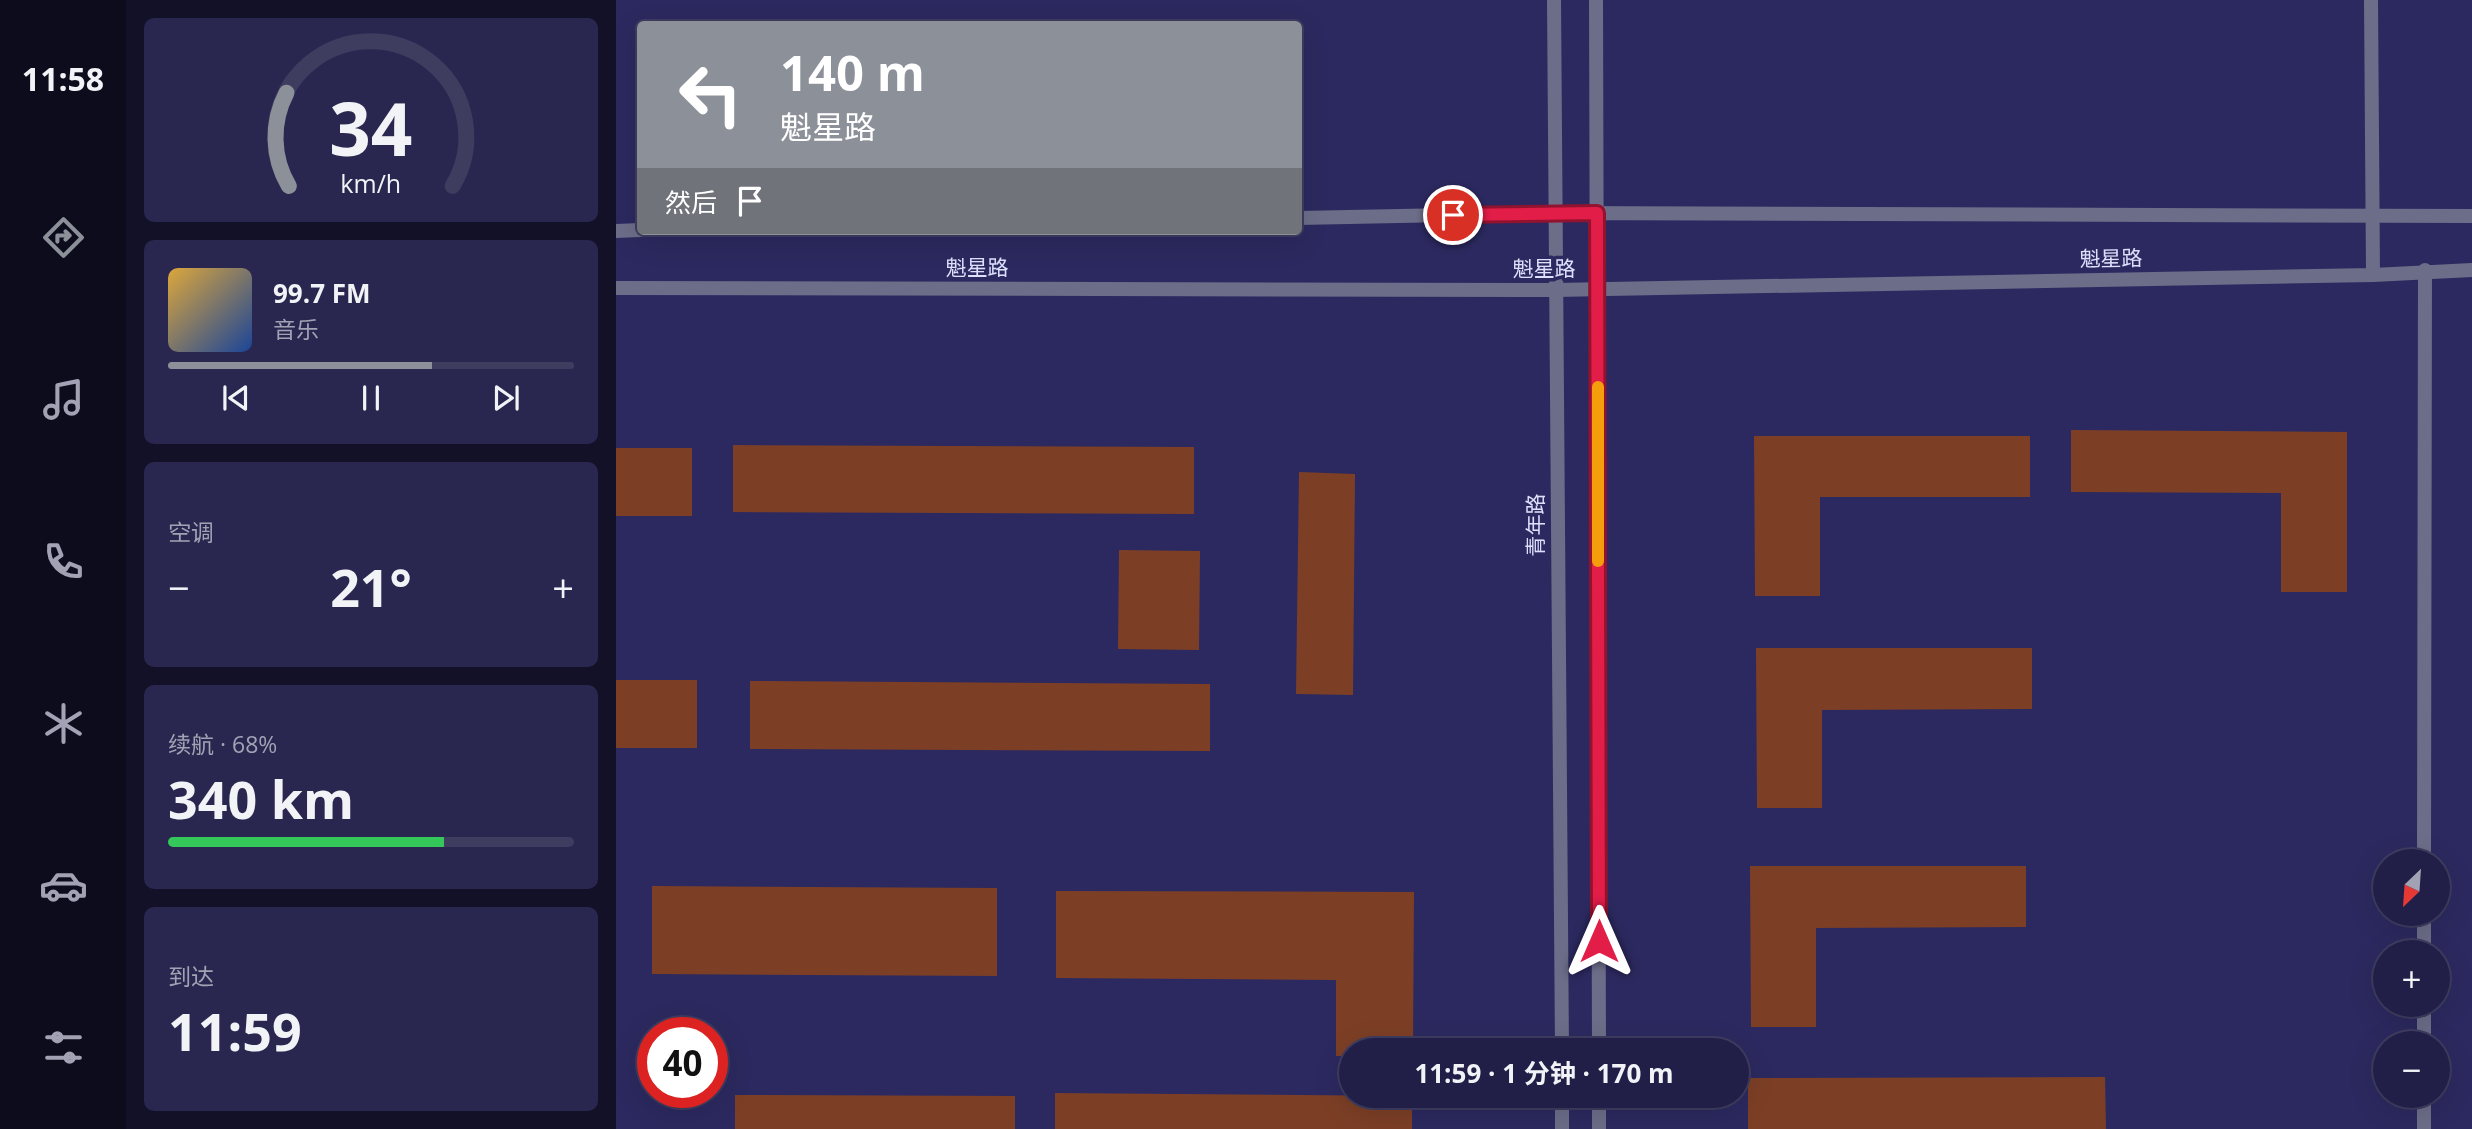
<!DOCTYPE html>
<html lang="zh">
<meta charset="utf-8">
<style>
:root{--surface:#211f48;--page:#29274f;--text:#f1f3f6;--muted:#a2a2b4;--line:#3e3d60;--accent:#8c9099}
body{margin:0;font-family:"Open Sans","Noto Sans SC",sans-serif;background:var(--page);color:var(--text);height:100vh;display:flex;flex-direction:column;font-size:26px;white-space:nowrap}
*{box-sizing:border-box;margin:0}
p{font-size:23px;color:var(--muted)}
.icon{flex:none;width:38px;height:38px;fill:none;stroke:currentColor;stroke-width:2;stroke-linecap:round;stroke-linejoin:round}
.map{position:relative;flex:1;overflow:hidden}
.details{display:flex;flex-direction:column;gap:18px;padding:18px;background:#121128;width:490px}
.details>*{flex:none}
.hud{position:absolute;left:21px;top:21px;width:665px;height:214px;border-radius:7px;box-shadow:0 7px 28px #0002,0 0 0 2px var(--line);background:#8c9099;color:#fff;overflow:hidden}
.needle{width:46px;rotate:205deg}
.tools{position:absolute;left:1757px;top:849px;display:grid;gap:14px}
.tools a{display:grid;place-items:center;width:77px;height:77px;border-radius:50%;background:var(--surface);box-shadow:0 7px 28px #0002,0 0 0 2px var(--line);font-size:35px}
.speed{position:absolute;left:21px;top:1017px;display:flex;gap:14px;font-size:35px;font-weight:700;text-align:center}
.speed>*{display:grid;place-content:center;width:91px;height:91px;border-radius:50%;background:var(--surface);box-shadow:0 7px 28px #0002,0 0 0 2px var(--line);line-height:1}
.speed .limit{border:10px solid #d22;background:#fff;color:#111}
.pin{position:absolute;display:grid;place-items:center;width:60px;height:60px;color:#fff;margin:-30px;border:4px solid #fff;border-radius:50%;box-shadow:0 2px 7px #0007}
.me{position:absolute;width:77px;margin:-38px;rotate:0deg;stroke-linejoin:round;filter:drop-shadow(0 0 5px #0008)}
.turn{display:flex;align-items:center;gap:24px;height:147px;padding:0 28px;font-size:32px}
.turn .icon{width:91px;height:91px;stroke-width:2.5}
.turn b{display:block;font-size:49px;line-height:60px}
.then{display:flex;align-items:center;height:66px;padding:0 28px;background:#0003;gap:14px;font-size:26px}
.big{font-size:52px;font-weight:700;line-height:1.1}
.details .card{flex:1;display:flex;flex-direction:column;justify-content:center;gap:10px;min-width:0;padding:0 24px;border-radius:10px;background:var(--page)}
.details .dial{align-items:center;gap:0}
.dial svg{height:182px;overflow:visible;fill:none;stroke:var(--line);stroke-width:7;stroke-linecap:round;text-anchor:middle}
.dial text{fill:var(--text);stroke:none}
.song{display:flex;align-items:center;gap:21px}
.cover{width:84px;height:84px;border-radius:10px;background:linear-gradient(135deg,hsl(40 70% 55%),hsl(220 70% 35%))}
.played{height:7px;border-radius:4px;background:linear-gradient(90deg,var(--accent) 65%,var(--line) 65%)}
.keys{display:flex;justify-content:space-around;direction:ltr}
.heat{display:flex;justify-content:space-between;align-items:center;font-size:38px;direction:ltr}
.charge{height:10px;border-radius:5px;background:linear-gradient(90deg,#34c759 68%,var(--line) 0)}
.trip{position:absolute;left:723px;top:1038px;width:410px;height:70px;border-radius:35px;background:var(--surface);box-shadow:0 7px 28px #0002,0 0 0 2px var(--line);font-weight:700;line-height:70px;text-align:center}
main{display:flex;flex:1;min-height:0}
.tab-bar{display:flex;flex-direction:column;width:126px;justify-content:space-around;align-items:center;background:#0d0c1d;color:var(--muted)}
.tab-bar .icon{width:49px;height:49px}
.tab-bar .on{color:var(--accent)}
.tab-bar b{font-size:32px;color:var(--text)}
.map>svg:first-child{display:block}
.building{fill:#7c3f26}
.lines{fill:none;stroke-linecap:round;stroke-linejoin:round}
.service{stroke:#6c6d88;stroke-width:14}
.minor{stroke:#6c6d88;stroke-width:14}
.tertiary{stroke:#6c6d88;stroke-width:14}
.route-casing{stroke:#92132f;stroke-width:18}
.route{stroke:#e11d48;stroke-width:12}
.slow{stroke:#f59e0b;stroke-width:12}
.labels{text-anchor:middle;stroke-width:7;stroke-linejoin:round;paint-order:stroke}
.street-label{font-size:21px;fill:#dde0fb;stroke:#2c2960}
</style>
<main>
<nav class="tab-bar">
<b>11:58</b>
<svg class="icon on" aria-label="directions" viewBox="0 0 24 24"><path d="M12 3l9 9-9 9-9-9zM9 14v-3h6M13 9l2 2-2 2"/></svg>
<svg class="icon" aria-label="music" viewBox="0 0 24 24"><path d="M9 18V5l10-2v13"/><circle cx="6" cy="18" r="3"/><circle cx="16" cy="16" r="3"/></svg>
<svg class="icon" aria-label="phone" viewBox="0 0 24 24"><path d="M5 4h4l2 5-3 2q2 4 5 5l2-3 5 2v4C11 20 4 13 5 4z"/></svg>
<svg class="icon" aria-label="climate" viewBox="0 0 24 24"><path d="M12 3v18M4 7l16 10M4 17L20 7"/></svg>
<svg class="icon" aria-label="car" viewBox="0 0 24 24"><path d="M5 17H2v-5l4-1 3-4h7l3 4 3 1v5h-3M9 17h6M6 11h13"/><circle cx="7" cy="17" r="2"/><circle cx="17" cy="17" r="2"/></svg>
<svg class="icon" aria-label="filters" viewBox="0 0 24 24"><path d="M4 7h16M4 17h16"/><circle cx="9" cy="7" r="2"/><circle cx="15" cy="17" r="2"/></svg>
</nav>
<section class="details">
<div class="card dial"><svg viewBox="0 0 100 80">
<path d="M14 69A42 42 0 1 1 86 69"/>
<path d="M14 69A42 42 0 0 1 13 28" stroke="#8c9099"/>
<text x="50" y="56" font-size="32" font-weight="700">34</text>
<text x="50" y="72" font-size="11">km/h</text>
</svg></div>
<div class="card">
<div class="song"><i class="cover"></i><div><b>99.7 FM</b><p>音乐</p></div></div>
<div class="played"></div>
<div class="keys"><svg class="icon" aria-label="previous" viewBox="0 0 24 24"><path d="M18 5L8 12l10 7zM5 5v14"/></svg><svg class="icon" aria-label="pause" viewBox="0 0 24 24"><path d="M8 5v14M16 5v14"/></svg><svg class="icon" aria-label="next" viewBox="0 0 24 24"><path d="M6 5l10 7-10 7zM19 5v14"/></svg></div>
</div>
<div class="card"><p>空调</p>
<div class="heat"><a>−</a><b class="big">21°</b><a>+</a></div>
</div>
<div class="card"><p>续航 · 68%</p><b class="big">340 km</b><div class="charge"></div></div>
<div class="card"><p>到达</p><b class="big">11:59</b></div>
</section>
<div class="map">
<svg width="1856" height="1129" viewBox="0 0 1856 1129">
<rect width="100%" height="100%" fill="#2c2960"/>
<g class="building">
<polygon points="1455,430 1731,432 1731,592 1665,592 1665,493 1455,492"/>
<polygon points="1138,436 1414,436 1414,497 1204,497 1204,596 1139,596"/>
<polygon points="117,445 578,447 578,514 117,512"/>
<rect x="0" y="448" width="76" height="68"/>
<polygon points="683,472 739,474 737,695 680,694"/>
<polygon points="503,550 584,551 583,650 502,649"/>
<polygon points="1140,648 1416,648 1416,709 1206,710 1206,808 1141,808"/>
<rect x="0" y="680" width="81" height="68"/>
<polygon points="134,681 594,684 594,751 134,749"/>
<polygon points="1134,866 1410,866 1410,927 1200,928 1200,1027 1135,1027"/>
<polygon points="36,886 381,888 381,976 36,974"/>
<polygon points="440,891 798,892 797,1050 735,1050 735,1056 720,1056 720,980 440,978"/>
<polygon points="1489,1077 1490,1129 1132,1129 1132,1078"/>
<polygon points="439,1093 796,1096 796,1129 439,1129"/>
<polygon points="119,1095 399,1096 399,1129 119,1129"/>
</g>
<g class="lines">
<polyline class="service" points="1755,0 1757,275"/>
<g class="minor">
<polyline points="1808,861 1809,270"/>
<polyline points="1808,952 1808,914"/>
<polyline points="1808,1043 1808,1004"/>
<polyline points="1808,1129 1808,1096"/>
</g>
<g class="tertiary">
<polyline points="938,0 946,1050"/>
<polyline points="980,0 983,1050"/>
<polyline points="682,218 940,213 1856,216"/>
<polyline points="0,231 24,230"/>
<polyline points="0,288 939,290 1757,275 1856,270"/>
<polyline points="946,1096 946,1129"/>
<polyline points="983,1096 983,1129"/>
</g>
</g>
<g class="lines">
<g class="route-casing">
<polyline id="route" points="837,215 981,213 983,941"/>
</g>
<use href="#route" class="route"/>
<polyline class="slow" points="982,387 982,561"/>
</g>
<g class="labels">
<g class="street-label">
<text transform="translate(1495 259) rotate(-1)" y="7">魁星路</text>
<text x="361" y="275">魁星路</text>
<text x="928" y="276">魁星路</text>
<text transform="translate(920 525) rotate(-90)" y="7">青年路</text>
</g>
</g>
</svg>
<div class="tools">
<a><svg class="needle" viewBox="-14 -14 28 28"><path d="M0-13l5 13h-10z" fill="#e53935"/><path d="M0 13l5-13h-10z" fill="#a2a2b4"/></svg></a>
<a>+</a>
<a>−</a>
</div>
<div class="speed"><div class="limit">40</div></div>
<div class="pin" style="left:837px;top:215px;background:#d93025"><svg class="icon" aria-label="arrive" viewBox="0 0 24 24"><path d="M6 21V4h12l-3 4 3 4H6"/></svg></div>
<svg class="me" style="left:983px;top:941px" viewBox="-20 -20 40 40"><path d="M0-17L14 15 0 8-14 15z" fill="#e11d48" stroke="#fff" stroke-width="4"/></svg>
<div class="trip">11:59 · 1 分钟 · 170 m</div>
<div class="hud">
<div class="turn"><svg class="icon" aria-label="left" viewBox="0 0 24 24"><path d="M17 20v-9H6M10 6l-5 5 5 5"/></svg><div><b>140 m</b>魁星路</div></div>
<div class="then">然后<svg class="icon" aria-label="arrive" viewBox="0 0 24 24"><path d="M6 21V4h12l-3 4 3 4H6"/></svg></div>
</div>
</div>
</main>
